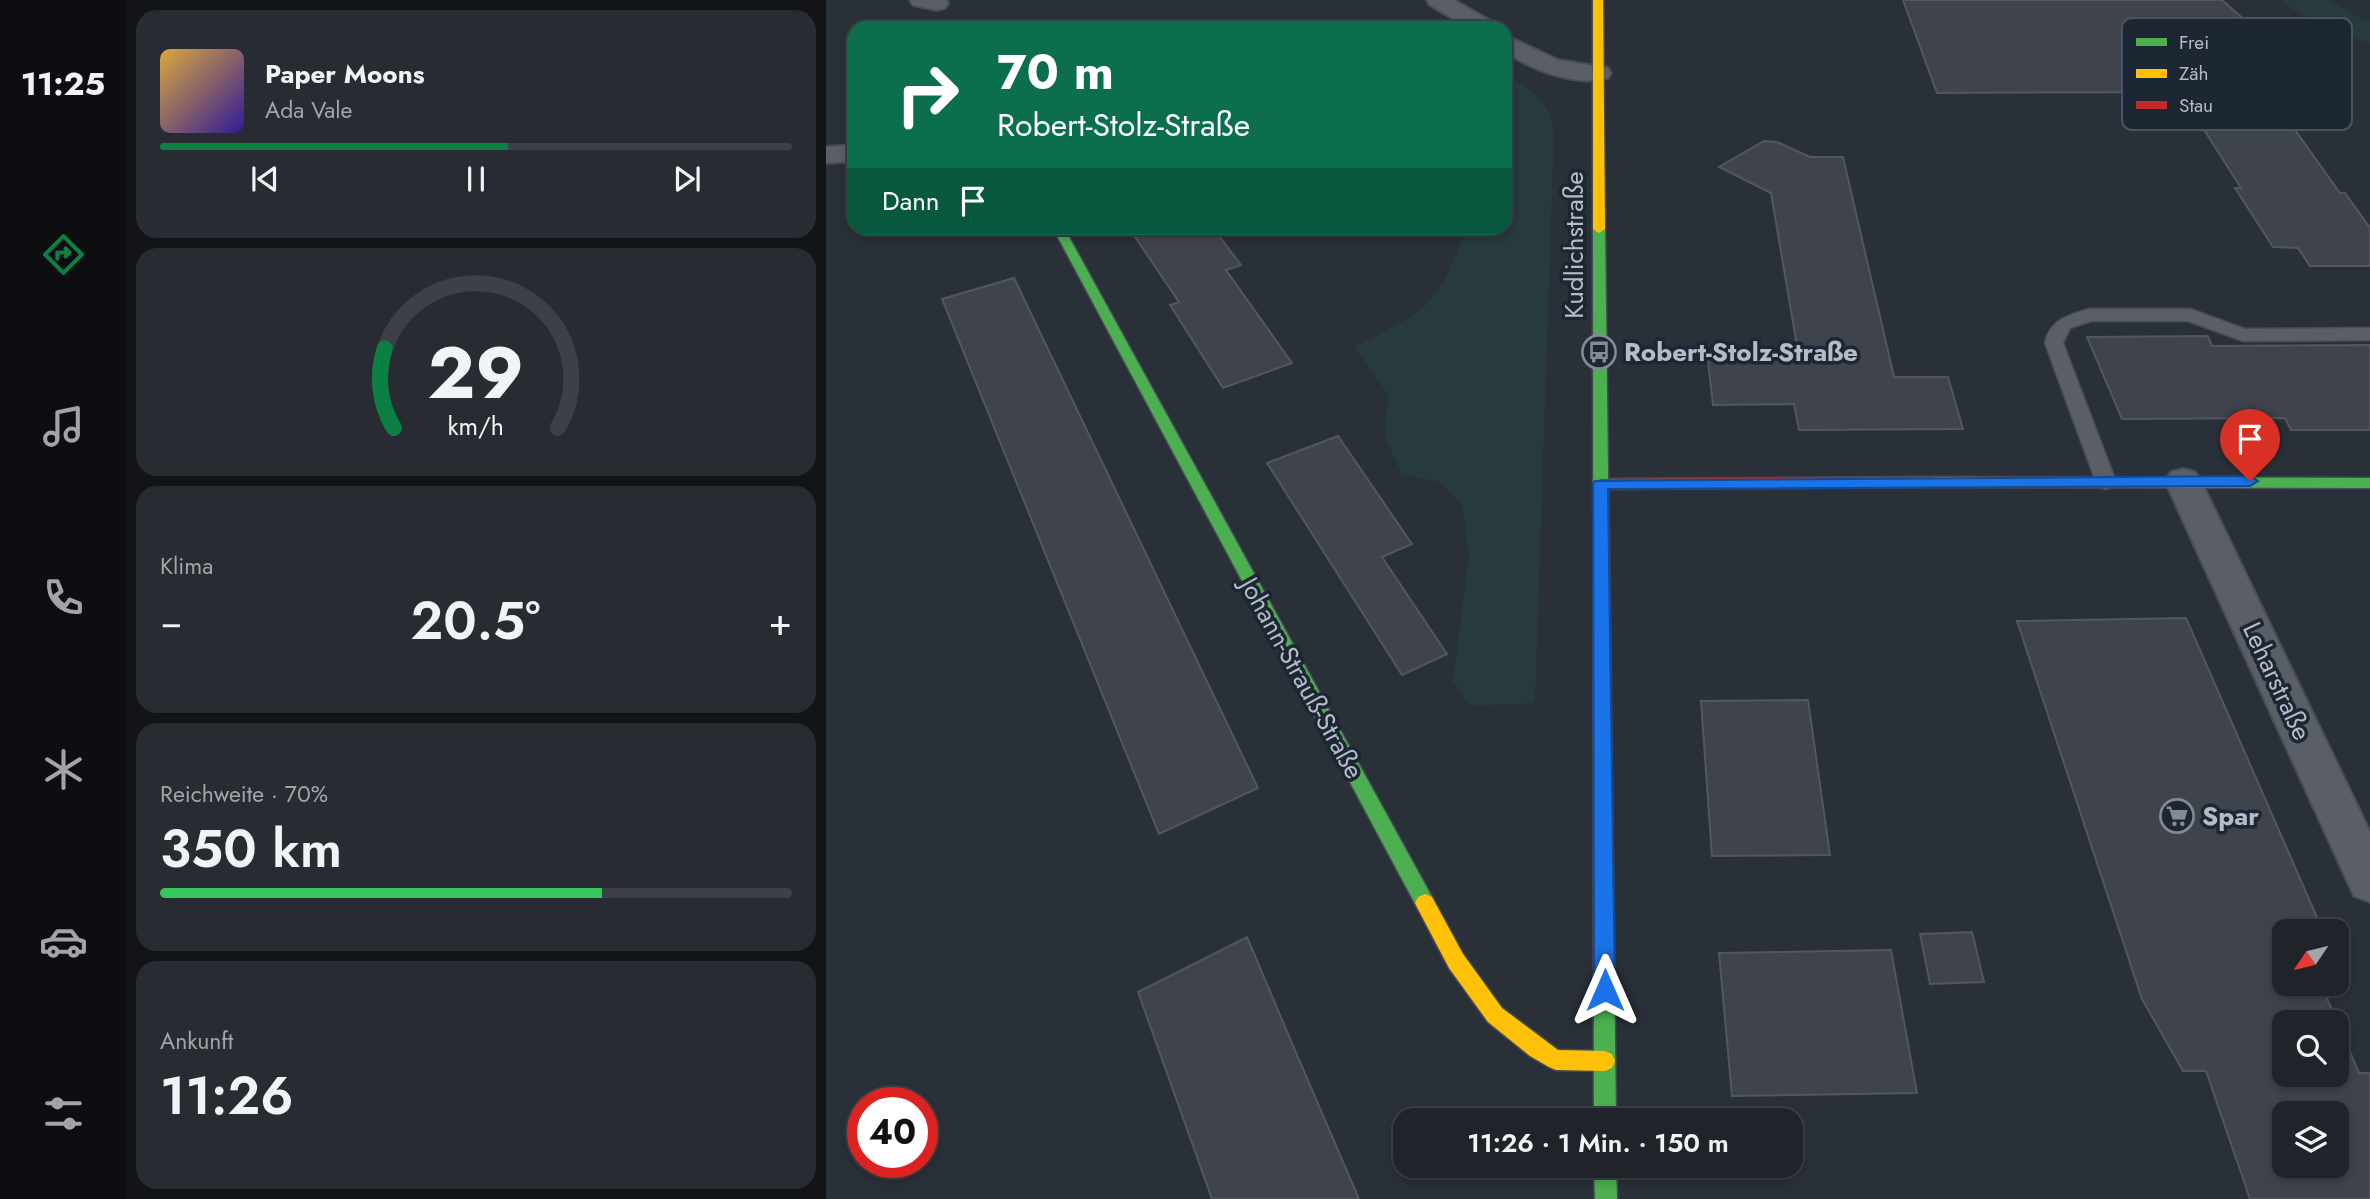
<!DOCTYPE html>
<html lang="de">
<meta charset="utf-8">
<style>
:root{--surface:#20242a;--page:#282c32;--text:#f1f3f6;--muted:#a2a4a8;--line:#3d4147;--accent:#0b8043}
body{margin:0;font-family:Jost,sans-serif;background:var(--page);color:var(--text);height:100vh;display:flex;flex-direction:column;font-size:26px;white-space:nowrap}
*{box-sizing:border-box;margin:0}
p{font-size:23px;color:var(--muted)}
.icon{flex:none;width:38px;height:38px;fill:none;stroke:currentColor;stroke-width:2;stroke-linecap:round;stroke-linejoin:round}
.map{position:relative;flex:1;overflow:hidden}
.side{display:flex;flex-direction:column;gap:10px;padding:10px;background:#121417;width:700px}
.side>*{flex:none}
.hud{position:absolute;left:21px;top:21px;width:665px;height:214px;border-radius:21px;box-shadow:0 4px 10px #0003,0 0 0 2px var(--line);background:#0b6e4f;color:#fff;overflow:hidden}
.needle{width:46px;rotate:235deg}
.tools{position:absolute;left:1446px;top:919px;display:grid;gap:14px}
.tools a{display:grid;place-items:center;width:77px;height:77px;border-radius:14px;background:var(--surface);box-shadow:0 4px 10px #0003,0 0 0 2px var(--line);font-size:35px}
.speed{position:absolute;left:21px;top:1087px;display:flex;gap:14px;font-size:35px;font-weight:700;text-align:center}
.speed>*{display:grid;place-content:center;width:91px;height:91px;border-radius:50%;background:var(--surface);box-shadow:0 4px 10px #0003,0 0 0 2px var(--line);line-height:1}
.speed .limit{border:10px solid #d22;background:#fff;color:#111}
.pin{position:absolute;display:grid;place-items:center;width:60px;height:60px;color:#fff;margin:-72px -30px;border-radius:50% 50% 50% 0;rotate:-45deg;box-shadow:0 0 7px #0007}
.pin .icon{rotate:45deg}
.me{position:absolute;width:77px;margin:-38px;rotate:0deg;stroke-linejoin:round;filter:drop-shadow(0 0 5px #0008)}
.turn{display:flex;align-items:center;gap:24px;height:147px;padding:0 35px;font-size:32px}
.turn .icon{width:91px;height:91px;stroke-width:2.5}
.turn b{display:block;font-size:49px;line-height:60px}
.then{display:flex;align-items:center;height:66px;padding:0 35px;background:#0003;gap:14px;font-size:26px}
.big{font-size:52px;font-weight:600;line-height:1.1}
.side .widget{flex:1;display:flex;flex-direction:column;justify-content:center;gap:10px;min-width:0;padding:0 24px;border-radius:21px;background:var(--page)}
.side .dial{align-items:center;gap:0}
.dial svg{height:182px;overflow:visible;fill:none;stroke:var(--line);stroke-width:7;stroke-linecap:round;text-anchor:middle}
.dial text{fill:var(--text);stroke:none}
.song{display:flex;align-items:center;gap:21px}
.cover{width:84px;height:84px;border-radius:10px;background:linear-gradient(135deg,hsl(40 70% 55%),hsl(250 70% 35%))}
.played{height:7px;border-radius:4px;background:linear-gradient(90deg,var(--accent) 55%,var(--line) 55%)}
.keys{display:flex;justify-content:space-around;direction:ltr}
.heat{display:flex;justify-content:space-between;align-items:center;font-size:38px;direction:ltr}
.charge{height:10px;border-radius:5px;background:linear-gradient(90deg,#34c759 70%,var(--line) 0)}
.trip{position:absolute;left:567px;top:1108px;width:410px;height:70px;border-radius:21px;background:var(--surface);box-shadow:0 4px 10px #0003,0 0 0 2px var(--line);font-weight:600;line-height:70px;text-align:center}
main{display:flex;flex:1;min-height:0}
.menu{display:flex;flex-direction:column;width:126px;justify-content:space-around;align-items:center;background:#0d0e11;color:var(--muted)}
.menu .icon{width:49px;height:49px}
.menu .selected{color:var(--accent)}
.menu b{font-size:32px;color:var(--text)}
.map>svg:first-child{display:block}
.green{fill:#273a3e}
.building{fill:#3f444c;stroke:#52575f;stroke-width:2;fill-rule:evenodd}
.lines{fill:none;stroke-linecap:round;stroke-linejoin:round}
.lane-casing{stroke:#484c55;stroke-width:3}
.street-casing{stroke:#484c55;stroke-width:4}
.fast-casing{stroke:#484c55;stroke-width:3}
.slow-casing{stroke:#484c55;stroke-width:3}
.jam-casing{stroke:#484c55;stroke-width:3}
.lane{fill:#5a5e66;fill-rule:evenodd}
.street{fill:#5a5e66;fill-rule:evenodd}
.fast{fill:#4caf50;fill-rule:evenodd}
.slow{fill:#ffc107;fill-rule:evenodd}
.jam{fill:#c62828;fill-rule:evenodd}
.route{fill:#1a73e8;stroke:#114b97;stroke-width:2}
.labels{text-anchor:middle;stroke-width:7;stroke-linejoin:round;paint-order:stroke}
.street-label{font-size:26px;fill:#b4bcc9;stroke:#1d2633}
.poi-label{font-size:26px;font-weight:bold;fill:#b4bcc9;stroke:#1d2633;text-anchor:start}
.key{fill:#1d2633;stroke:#4a5360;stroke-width:2}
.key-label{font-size:19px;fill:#b4bcc9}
</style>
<main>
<nav class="menu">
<b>11:25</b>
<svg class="icon selected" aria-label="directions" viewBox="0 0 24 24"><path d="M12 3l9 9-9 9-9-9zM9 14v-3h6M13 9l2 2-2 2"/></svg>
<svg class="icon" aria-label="music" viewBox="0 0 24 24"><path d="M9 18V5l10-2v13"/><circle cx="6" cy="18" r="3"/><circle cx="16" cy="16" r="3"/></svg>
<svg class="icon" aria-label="phone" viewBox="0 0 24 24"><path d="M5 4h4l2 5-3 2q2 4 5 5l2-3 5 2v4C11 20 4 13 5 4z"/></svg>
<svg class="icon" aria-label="climate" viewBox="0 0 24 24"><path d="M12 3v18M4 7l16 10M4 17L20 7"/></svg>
<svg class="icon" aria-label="car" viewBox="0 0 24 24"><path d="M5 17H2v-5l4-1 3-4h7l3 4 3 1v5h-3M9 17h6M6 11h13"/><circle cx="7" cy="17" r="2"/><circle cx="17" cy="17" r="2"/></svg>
<svg class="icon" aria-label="filters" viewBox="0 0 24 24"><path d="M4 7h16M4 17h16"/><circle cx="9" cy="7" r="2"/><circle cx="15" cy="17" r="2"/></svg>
</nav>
<section class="side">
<div class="widget">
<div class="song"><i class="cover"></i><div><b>Paper Moons</b><p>Ada Vale</p></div></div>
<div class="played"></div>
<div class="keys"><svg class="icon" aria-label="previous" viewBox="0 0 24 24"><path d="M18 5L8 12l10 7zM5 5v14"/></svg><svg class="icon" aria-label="pause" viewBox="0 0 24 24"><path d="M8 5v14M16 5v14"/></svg><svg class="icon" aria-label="next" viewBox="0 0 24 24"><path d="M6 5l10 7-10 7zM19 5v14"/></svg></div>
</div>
<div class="widget dial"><svg viewBox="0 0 100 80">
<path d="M14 69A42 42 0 1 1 86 69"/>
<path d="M14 69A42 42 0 0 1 10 34" stroke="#0b8043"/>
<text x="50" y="56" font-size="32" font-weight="700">29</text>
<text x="50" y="72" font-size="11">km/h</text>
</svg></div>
<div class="widget"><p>Klima</p>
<div class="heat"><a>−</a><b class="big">20.5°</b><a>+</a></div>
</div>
<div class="widget"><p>Reichweite · 70%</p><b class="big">350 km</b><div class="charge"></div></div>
<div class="widget"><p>Ankunft</p><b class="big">11:26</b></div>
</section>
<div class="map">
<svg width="1544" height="1199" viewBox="0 0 1544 1199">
<rect width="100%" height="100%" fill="#2a3038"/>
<g class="green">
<path d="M1455 0H1502L1540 21 1544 20V44C1514 30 1480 23 1455 0Z"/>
<path d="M679 73C707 92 724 100 728 135L709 703 644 706 627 681 643 557 636 504 612 482 576 474 559 439 562 394 528 347C550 336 591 317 607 297 623 277 632 251 639 228H679Z"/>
</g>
<g class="building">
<polygon points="1077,0 1396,0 1500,92 1442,92 1514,193 1519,193 1544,228 1544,266 1484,266 1472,248 1447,247 1409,188 1415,188 1354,92 1111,93"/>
<polygon points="938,141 951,142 984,157 1017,157 1068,377 1122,377 1137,429 973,430 968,404 887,405 881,353 972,352 945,193 893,167"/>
<polygon points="303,228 387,228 415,265 400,270 466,363 397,388 344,305 353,302"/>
<polygon points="188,278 432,788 333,834 116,299"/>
<polygon points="1382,336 1386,346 1544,345 1544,430 1465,430 1459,418 1296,419 1261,337"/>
<polygon points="512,436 586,544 556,557 621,654 576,675 441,463"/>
<path d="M1360 618 1497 931H1458V984H1495L1533 1073H1544V1199H1424L1380 1071H1357L1316 999 1191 621ZM1458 1022H1510V1074H1458ZM1458 1113H1510V1166H1458Z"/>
<polygon points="982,700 1004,855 886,856 875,701"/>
<polygon points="1146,932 1158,982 1104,984 1094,934"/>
<polygon points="421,937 465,1041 533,1199 386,1199 312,992"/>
<polygon points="1065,950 1091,1093 906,1096 893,953"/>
</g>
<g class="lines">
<g class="lane-casing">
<path id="lane" d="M1263 309H1364L1419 329 1544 328V340L1417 341 1362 321H1265L1244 328 1237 343 1290 482 1287 487 1280 489 1273 487 1270 482 1219 343C1224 320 1242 315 1263 309Z"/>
</g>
<g class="street-casing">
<g id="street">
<polygon points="84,0 120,0 122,3 119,8 111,10 87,5"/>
<polygon points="601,0 628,0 668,23 672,28 643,28 604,5"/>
<path d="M679 35 732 60 782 68 785 73 782 78C748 87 708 70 679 52Z"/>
<polygon points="28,145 28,161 0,163 0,147"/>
<polygon points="1357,469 1369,472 1375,481 1544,832 1544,902 1528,896 1339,481 1345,472"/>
</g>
</g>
<g class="fast-casing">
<g id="fast">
<polygon points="773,225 779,229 790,1120 768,1120 767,229"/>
<polygon points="227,228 238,228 606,897 609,903 606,909 599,912 592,909"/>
<polygon points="1107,477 1544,478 1544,488 1107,487 1100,482"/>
<polygon points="768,1166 790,1166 791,1199 769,1199"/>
</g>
</g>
<g class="slow-casing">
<g id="slow">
<polygon points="767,0 777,0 779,229 773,233 767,229"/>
<polygon points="599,894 606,897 637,954 676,1008 732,1050 779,1051 786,1054 789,1061 786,1068 779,1071 730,1070 723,1067 704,1056 662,1022 623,968 592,909 589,903 592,897"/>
</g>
</g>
<g class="jam-casing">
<polygon id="jam" points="1107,477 1114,482 1107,487 774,489 767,484 774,479"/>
</g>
<use href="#lane" class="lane"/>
<use href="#street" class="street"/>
<use href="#fast" class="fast"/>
<use href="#slow" class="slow"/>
<use href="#jam" class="jam"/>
</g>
<polygon class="route" points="1424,476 1432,481 1424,486 782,489 789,990 786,997 779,1000 771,997 768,990 767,484 769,481"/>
<defs>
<g id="bus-ring" transform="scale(1.75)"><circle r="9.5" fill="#1d2633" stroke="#848b96" stroke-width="1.5"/><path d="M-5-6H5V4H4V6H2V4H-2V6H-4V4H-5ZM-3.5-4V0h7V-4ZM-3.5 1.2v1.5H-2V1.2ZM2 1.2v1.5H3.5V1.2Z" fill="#848b96"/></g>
<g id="supermarket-ring" transform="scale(1.75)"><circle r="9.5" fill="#1d2633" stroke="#848b96" stroke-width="1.5"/><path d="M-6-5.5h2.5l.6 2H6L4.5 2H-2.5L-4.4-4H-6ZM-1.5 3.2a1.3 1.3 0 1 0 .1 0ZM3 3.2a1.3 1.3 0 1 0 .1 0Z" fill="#848b96"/></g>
</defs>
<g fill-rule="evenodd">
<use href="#bus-ring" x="773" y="352"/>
<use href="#supermarket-ring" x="1351" y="816"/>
</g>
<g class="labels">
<g class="street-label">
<text transform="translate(748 245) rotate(-90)" y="9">Kudlichstraße</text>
<text transform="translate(476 678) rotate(61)" y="9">Johann-Strauß-Straße</text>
<text transform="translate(1451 681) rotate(65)" y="9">Leharstraße</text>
</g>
<g class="poi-label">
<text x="798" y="361">Robert-Stolz-Straße</text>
<text x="1376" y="825">Spar</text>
</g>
</g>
<rect x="1296" y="18" width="230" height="112" rx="10" class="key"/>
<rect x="1310" y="38" width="31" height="8" fill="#4caf50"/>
<rect x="1310" y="69" width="31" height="9" fill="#ffc107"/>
<rect x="1310" y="101" width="31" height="8" fill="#c62828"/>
<g class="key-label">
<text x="1353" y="49">Frei</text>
<text x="1353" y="80">Zäh</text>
<text x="1353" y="112">Stau</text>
</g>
</svg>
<div class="tools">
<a><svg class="needle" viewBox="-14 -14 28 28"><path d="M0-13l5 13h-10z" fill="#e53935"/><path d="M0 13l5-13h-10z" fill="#a2a4a8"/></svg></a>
<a><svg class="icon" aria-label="search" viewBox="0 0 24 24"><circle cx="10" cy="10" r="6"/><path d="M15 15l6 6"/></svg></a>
<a><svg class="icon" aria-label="layers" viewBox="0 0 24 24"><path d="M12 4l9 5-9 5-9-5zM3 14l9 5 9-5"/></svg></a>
</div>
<div class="speed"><div class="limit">40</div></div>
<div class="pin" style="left:1424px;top:481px;background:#d93025"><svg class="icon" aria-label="arrive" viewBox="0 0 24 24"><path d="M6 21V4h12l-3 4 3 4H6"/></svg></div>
<svg class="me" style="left:779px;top:990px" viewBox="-20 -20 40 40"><path d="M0-17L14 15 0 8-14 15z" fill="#1a73e8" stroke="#fff" stroke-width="4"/></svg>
<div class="trip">11:26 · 1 Min. · 150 m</div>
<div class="hud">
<div class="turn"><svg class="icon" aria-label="right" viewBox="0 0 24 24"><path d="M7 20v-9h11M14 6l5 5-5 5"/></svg><div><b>70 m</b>Robert-Stolz-Straße</div></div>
<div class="then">Dann<svg class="icon" aria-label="arrive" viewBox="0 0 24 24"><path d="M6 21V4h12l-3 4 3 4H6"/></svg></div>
</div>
</div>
</main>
